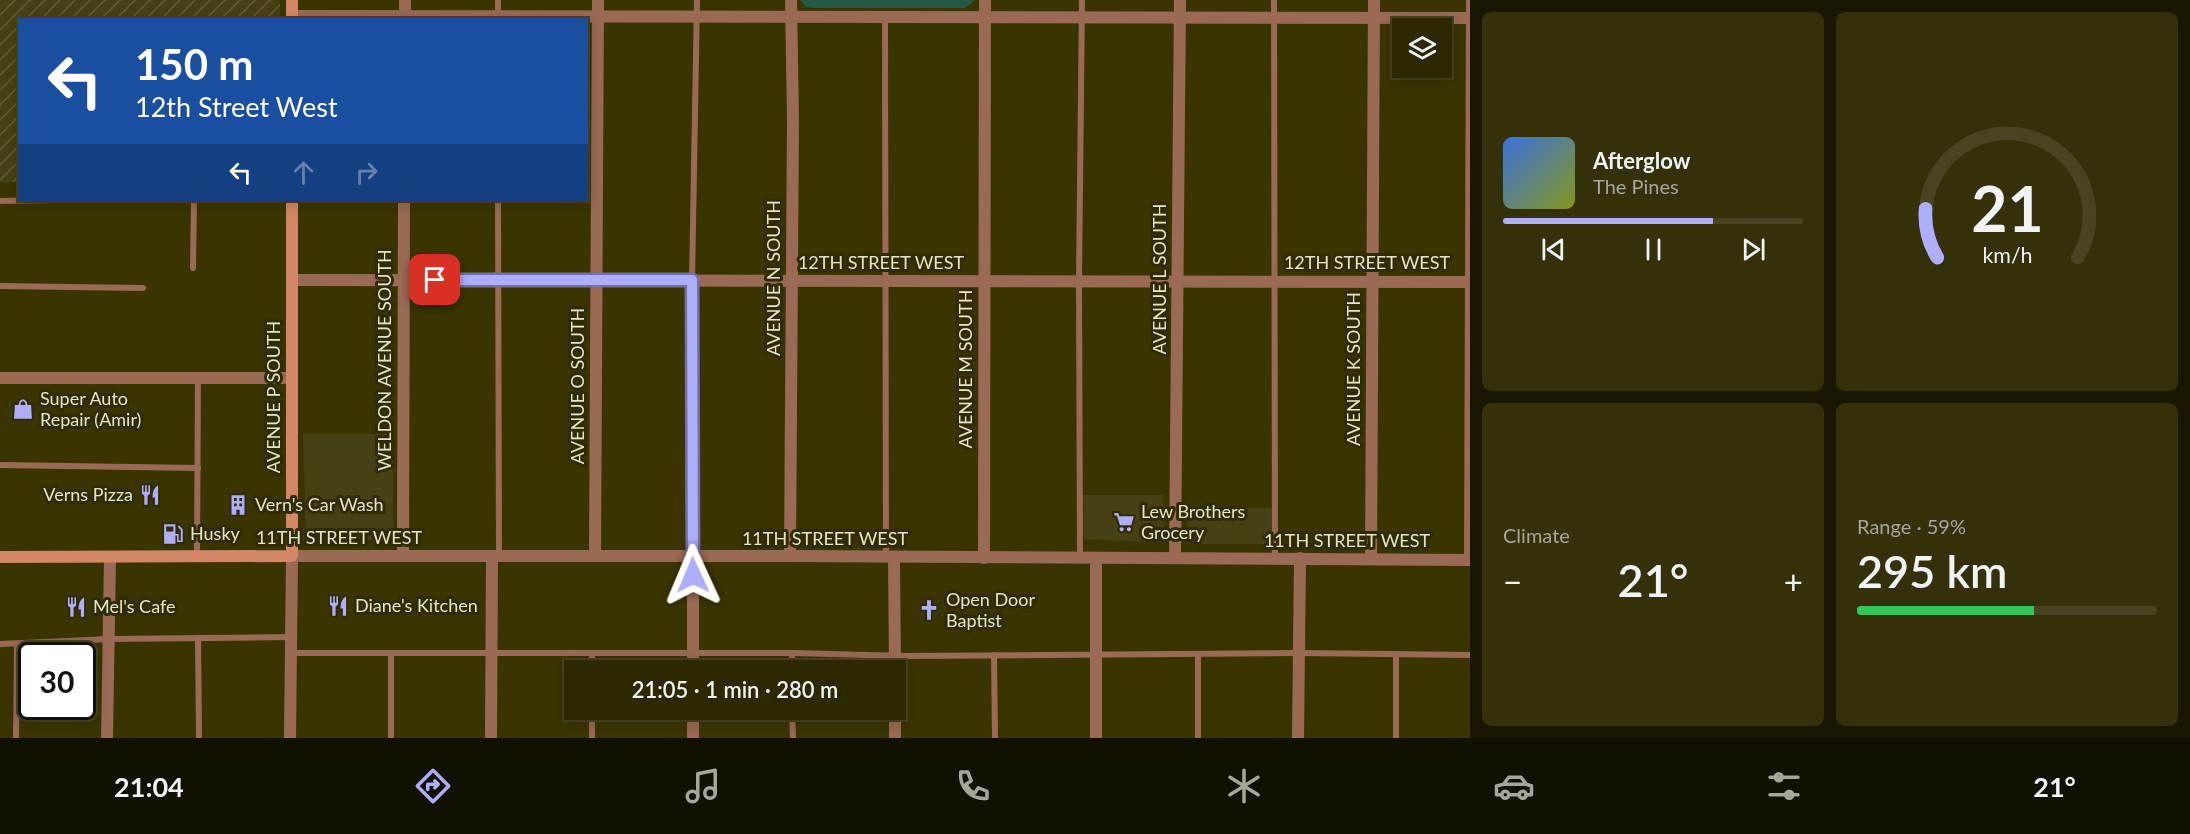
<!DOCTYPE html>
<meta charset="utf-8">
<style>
:root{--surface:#2c2800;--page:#34300a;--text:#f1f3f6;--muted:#a6a699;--line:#484422;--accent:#afaefa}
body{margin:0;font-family:Lato,sans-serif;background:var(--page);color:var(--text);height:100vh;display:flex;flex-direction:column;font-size:22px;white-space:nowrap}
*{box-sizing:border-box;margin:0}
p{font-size:20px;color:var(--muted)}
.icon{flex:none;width:33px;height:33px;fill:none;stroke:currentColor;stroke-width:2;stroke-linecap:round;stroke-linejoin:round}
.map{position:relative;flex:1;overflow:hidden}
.side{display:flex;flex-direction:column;gap:12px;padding:12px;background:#181600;width:720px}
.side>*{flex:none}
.top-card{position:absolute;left:18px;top:18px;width:570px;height:183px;border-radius:0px;box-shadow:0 3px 15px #0003,0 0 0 2px var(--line);background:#1a4fa0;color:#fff;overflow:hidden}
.fabs{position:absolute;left:1392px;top:18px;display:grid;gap:12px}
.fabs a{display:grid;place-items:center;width:60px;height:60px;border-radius:0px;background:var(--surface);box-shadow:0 3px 15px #0003,0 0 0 2px var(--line);font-size:30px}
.speed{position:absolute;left:18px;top:642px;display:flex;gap:12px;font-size:30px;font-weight:700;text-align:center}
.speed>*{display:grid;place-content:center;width:78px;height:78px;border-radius:50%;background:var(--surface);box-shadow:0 3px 15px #0003,0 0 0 2px var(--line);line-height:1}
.speed .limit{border:3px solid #111;border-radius:9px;background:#fff;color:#111}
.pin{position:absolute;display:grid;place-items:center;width:51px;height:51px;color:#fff;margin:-26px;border-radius:12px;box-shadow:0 3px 9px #0006}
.me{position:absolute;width:66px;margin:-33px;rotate:359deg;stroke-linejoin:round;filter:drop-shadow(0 0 4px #0008)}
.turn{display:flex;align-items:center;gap:21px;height:126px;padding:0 18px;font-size:27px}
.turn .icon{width:78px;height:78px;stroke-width:2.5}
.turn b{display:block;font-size:42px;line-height:51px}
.lanes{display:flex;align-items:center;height:57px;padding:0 18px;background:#0003;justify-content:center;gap:30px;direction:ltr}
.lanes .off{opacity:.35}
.big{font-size:45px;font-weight:600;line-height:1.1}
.side .tile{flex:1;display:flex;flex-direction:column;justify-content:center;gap:9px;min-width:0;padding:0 21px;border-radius:9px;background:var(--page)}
.side .dial{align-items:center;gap:0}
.dial svg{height:156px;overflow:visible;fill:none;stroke:var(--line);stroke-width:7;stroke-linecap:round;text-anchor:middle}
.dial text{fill:var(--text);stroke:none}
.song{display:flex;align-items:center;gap:18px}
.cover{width:72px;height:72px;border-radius:9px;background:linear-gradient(135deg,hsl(220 70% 55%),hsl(70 70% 35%))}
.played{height:6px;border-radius:3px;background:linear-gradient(90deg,var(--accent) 70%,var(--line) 70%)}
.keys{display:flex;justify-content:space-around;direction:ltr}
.heat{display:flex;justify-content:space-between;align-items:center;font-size:33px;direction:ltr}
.charge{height:9px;border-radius:4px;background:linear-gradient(90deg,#34c759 59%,var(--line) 0)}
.side .tiles{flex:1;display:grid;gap:12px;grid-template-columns:repeat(2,1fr)}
.trip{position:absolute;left:564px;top:660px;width:342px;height:60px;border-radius:0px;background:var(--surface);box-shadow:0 3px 15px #0003,0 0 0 2px var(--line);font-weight:600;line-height:60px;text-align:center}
.tab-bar{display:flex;height:96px;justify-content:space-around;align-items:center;background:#121000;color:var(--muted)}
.tab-bar .icon{width:42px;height:42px}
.tab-bar .active{color:var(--accent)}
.tab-bar b{font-size:27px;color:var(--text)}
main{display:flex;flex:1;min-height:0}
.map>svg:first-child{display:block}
.built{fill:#464114}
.industrial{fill:url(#industrial-furrows)}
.green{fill:#235943}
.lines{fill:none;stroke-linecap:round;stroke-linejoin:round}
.service{stroke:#9a6a55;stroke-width:6}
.minor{stroke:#9a6a55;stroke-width:12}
.tertiary{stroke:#9a6a55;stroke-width:12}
.secondary{stroke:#d48766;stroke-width:12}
.route-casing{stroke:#7271a2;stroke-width:15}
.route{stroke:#afaefa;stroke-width:10}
.labels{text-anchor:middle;stroke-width:6;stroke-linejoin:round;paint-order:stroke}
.street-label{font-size:18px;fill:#e6e4c9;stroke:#2f2b03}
.poi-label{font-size:18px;fill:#e6e4c9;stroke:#2f2b03;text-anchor:start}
</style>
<main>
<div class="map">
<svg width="1470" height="738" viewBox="0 0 1470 738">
<defs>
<pattern id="industrial-furrows" width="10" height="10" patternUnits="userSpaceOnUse" patternTransform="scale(1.5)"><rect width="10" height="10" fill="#464114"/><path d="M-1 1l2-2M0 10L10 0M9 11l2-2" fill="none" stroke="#615c35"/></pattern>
</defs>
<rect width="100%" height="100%" fill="#3a3500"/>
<g class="built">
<polygon points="303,434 393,434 393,535 390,538 385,540 306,539"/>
<polygon points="1083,495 1163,495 1164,527 1162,533 1158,539 1150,542 1084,539"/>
<polygon points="1187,507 1275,508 1275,544 1196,544 1188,537"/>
</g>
<polygon class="industrial" points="0,0 280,0 280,19 20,20 19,182 0,182"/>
<polygon class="green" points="800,0 974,0 971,4 964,8 813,8 806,7"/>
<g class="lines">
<g class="service">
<polyline points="1274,0 1275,558"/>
<polyline points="498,16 498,0"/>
<polyline points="885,17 886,557"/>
<polyline points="498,200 499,556"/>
<polyline points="0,201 54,200"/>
<polyline points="193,268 194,200"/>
<polyline points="0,286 143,288"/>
<polyline points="0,465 198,468"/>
<polyline points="197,556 198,378"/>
<polyline points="693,556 692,281 697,0"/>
<polyline points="1080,557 1079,280 1082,0"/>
<polyline points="1467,560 1469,0"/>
<polyline points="198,638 199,738"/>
<polyline points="0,644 110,639 291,637"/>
<polyline points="290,653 792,653 905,656 1299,653 1470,655"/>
<polyline points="592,653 592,670"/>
<polyline points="792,653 792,670"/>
<polyline points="1396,654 1396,738"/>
<polyline points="994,655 995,738"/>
<polyline points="592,710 592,738"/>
<polyline points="792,710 793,738"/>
<polyline points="16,738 17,644"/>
<polyline points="391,738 391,653"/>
<polyline points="1198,738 1198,654"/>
</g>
<g class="minor">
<polyline points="292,16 1470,18"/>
<polyline points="405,20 405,0"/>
<polyline points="292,280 1470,282"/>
<polyline points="0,378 292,378"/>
<polyline points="403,556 404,200"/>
<polyline points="595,556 598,0"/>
<polyline points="790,556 793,119 791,0"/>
<polyline points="894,557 895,670"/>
<polyline points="984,558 985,0"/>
<polyline points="1096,558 1096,738"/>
<polyline points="1175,558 1180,0"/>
<polyline points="1371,559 1374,0"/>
<polyline points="693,670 693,557"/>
<polyline points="693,710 693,738"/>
<polyline points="107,738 110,557"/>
<polyline points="290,738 292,556"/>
<polyline points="491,738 492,556"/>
<polyline points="895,738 895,710"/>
<polyline points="1298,738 1300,558"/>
</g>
<polyline class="tertiary" points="292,556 790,556 1470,560"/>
<g class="secondary">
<polyline points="292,0 292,20"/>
<polyline points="0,557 292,556 292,200"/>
</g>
</g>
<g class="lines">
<g class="route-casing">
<polyline id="route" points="435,280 692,280 693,575"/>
</g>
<use href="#route" class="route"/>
</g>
<defs>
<g id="shop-bare" transform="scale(1.62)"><path d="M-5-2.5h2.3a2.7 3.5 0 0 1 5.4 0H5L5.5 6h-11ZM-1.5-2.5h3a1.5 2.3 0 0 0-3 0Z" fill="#afaefa" stroke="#2f2b03" stroke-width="2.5" paint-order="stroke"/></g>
<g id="restaurant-bare" transform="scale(1.62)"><path d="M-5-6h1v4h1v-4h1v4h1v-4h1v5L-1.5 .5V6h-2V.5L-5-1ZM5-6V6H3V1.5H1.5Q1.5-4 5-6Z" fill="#afaefa" stroke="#2f2b03" stroke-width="2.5" paint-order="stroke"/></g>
<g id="building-bare" transform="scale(1.62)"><path d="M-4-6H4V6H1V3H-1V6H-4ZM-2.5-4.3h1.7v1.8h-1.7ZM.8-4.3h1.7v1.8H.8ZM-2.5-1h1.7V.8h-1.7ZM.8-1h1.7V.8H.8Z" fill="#afaefa" stroke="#2f2b03" stroke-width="2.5" paint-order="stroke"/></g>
<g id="supermarket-bare" transform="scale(1.62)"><path d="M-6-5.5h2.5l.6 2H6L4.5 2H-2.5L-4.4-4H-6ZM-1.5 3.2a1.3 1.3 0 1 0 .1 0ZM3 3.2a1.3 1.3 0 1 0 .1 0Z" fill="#afaefa" stroke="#2f2b03" stroke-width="2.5" paint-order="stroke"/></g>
<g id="fuel-bare" transform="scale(1.62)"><path d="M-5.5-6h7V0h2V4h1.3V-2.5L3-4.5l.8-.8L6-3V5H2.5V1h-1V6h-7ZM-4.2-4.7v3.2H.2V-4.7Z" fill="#afaefa" stroke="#2f2b03" stroke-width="2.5" paint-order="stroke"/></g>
<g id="church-bare" transform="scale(1.62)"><path d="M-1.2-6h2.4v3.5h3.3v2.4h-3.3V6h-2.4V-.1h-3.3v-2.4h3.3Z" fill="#afaefa" stroke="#2f2b03" stroke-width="2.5" paint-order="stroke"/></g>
</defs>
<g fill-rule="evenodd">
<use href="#shop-bare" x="23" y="409"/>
<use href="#restaurant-bare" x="150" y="495"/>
<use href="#building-bare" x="238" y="505"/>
<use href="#supermarket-bare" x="1124" y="522"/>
<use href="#fuel-bare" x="173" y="534"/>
<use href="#restaurant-bare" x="338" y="606"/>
<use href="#restaurant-bare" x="76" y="607"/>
<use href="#church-bare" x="929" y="610"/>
</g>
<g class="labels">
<g class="street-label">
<text x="881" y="269">12TH STREET WEST</text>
<text x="1367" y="269">12TH STREET WEST</text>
<text transform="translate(774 278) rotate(-90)" y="6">AVENUE N SOUTH</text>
<text transform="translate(1160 279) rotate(-90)" y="6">AVENUE L SOUTH</text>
<text transform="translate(385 360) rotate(-90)" y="6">WELDON AVENUE SOUTH</text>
<text transform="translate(966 369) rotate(-90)" y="6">AVENUE M SOUTH</text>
<text transform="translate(1354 369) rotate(-90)" y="6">AVENUE K SOUTH</text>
<text transform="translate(578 386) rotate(-90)" y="6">AVENUE O SOUTH</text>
<text transform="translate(274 397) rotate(-90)" y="6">AVENUE P SOUTH</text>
<text x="339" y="544">11TH STREET WEST</text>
<text x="825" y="545">11TH STREET WEST</text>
<text x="1347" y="547">11TH STREET WEST</text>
</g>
<g class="poi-label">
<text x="40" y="405">Super Auto<tspan x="40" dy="21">Repair (Amir)</tspan></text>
<text x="133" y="501" text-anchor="end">Verns Pizza</text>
<text x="255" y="511">Vern's Car Wash</text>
<text x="1141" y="518">Lew Brothers<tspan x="1141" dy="21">Grocery</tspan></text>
<text x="190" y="540">Husky</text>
<text x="946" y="606">Open Door<tspan x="946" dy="21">Baptist</tspan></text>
<text x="355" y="612">Diane's Kitchen</text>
<text x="93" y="613">Mel's Cafe</text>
</g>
</g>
</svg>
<div class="fabs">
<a><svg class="icon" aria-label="layers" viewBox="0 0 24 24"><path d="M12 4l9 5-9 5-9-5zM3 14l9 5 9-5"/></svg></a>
</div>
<div class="speed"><div class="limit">30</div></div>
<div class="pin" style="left:435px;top:280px;background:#d93025"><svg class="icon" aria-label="arrive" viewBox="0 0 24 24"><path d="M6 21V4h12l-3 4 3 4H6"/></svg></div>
<svg class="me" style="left:693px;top:575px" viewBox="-20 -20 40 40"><path d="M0-17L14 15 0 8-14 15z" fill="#afaefa" stroke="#fff" stroke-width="4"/></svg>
<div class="trip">21:05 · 1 min · 280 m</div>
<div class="top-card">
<div class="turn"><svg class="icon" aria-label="left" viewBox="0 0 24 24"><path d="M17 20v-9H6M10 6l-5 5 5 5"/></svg><div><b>150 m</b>12th Street West</div></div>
<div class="lanes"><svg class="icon" aria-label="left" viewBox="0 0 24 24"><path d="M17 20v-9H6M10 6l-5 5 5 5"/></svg><svg class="icon off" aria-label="ahead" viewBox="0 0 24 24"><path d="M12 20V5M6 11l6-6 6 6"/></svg><svg class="icon off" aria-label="right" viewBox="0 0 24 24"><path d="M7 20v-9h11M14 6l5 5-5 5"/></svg></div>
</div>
</div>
<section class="side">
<div class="tiles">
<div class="tile">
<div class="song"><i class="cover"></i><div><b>Afterglow</b><p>The Pines</p></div></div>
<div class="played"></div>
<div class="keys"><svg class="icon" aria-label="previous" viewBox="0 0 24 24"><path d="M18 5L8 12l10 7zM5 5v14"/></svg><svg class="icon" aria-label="pause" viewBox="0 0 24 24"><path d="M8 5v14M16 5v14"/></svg><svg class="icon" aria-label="next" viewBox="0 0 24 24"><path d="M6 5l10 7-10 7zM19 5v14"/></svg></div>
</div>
<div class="tile dial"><svg viewBox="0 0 100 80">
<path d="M14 69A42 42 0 1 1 86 69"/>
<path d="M14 69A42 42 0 0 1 8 44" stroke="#afaefa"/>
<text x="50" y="56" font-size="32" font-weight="700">21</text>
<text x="50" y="72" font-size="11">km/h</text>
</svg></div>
<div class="tile"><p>Climate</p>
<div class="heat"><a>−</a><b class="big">21°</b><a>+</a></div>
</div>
<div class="tile"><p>Range · 59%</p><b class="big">295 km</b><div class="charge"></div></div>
</div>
</section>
</main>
<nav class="tab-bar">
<b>21:04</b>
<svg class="icon active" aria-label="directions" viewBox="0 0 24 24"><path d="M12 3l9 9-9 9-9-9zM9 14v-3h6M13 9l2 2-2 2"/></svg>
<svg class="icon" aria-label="music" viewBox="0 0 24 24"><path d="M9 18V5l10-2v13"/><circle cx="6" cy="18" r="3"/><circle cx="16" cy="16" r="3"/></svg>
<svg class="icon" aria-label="phone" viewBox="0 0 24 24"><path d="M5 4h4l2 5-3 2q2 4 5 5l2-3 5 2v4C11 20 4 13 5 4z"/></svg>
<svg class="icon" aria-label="climate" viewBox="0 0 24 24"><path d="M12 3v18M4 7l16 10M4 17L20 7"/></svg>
<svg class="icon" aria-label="car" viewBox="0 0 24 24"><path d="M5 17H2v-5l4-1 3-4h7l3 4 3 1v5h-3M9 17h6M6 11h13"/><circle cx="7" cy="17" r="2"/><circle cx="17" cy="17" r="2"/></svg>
<svg class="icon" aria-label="filters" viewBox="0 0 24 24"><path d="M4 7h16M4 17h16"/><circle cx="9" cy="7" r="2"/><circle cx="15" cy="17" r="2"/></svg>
<b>21°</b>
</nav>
